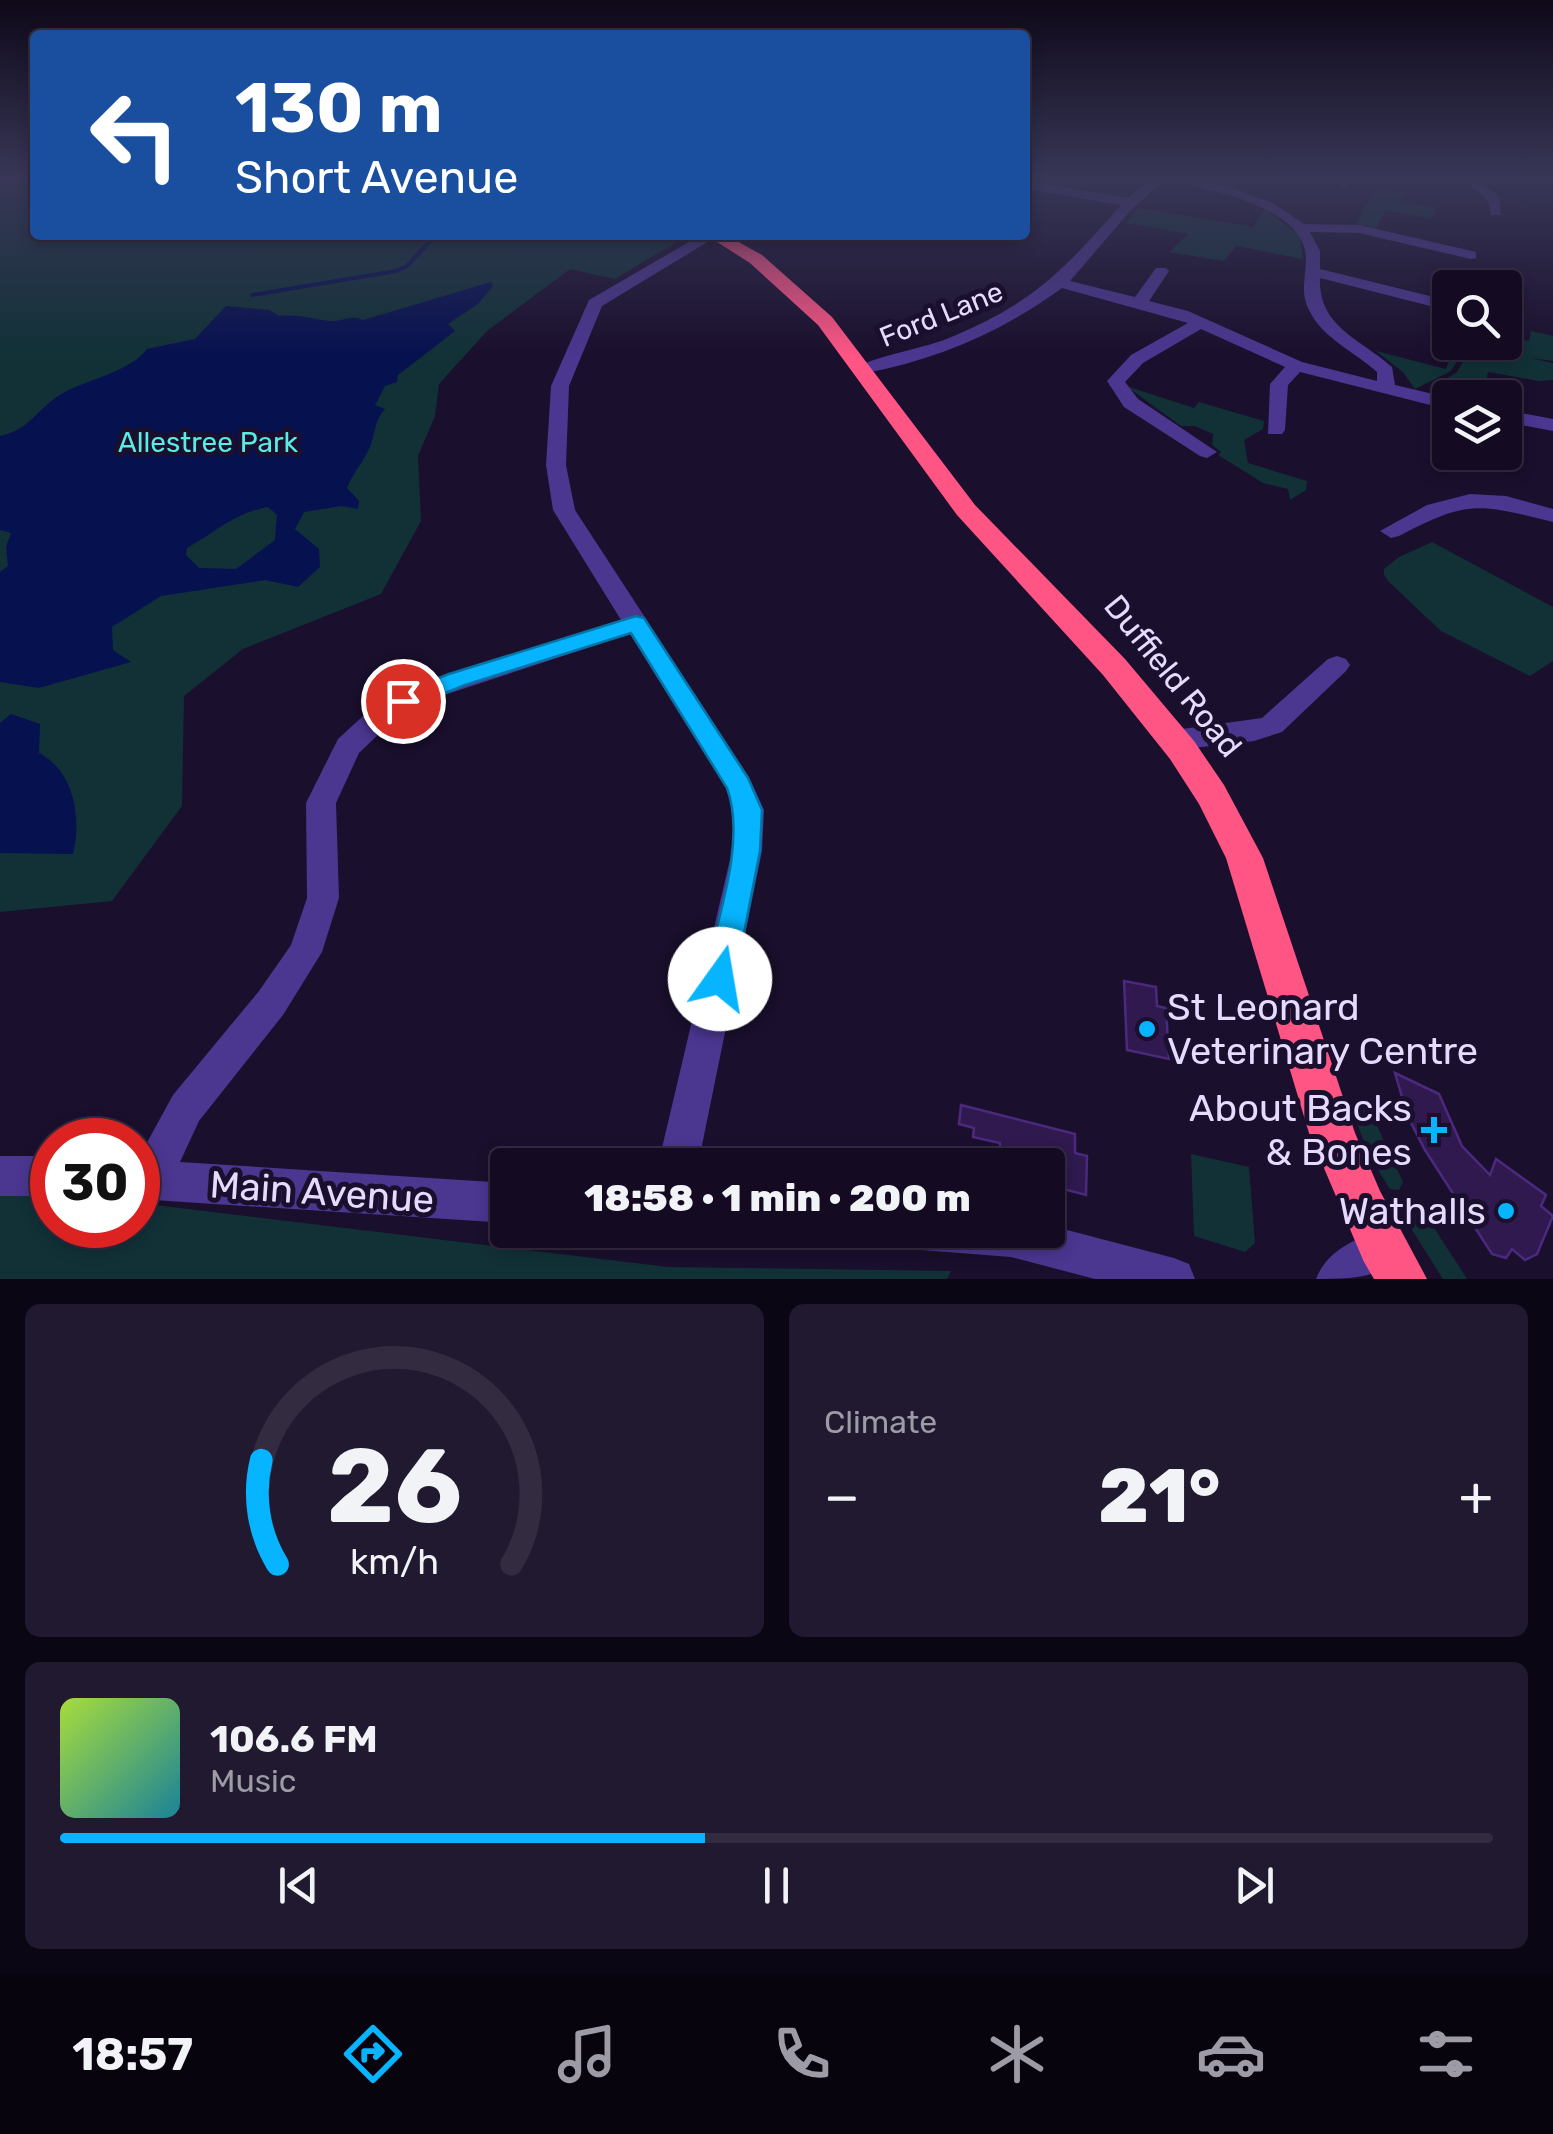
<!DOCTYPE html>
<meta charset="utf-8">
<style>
:root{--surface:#140b22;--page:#21192f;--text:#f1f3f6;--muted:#9d9ba5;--line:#332b40;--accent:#06b4ff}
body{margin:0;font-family:Rubik,sans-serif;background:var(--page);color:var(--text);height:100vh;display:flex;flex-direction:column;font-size:38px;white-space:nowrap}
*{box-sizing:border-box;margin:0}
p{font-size:32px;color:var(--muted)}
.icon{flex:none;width:55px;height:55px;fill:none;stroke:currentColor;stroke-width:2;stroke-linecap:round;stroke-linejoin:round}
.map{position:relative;height:1279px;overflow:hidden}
.details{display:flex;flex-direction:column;gap:25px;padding:25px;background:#0b0613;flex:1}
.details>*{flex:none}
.top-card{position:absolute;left:30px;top:30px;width:1000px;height:210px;border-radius:10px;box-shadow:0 5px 15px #0003,0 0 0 2px var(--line);background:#1a4fa0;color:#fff;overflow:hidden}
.tools{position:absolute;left:1432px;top:270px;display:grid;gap:20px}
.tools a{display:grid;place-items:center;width:90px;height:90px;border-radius:10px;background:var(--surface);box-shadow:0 5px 15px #0003,0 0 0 2px var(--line);font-size:50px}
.speed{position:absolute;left:30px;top:1118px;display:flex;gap:20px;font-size:50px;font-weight:700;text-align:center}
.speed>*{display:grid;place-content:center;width:130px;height:130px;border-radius:50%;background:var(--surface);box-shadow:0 5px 15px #0003,0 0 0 2px var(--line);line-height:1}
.speed .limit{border:15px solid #d22;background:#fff;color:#111}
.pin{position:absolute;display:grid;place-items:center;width:85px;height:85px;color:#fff;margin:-42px;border:5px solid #fff;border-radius:50%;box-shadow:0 2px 10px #0007}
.me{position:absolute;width:110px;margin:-55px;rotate:13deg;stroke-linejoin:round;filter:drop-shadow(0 0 8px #0008)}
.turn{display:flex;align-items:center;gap:35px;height:210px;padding:0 40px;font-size:45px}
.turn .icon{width:130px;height:130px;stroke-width:2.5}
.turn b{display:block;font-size:70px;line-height:85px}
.big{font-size:75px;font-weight:800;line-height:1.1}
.details .widget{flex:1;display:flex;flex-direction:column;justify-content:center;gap:15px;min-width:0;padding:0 35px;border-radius:15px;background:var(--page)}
.details .dial{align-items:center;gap:0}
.dial svg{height:260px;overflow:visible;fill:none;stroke:var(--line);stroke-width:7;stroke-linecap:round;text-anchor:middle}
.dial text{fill:var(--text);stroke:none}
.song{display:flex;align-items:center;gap:30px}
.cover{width:120px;height:120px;border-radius:15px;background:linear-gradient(135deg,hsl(80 70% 55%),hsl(190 70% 35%))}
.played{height:10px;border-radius:5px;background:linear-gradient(90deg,var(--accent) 45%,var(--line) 45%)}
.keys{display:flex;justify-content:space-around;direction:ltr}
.heat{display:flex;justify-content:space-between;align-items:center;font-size:55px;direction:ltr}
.details .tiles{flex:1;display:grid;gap:25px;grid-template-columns:1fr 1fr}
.widget:last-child{grid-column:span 2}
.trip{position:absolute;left:490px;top:1148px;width:575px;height:100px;border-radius:10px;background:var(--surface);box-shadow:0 5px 15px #0003,0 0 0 2px var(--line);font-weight:800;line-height:100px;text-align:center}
.tab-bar{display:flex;height:160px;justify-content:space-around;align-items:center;background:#08040e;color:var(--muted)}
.tab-bar .icon{width:70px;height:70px}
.tab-bar .on{color:var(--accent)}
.tab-bar b{font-size:45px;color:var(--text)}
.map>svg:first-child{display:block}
.green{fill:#113137}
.water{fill:#06114f;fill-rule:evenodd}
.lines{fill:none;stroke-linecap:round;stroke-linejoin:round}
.stream{stroke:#06114f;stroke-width:4}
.building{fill:#2f194f;stroke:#4b297e;stroke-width:2.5}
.minor{fill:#4b3690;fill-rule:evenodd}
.highway{fill:#ff5584;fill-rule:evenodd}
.route{fill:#06b4ff;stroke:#0475a6;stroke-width:2.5}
.poi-dot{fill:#06b4ff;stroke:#1a0f2d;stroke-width:4}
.labels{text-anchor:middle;stroke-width:10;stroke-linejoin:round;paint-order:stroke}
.far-street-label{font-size:28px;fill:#e6daff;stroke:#1a0f2d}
.far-park-label{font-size:28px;fill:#5aebe4;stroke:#1a0f2d}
.street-label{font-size:32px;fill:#e6daff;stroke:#1a0f2d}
.near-poi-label{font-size:38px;fill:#e6daff;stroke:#1a0f2d;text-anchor:end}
.near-street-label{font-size:38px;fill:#e6daff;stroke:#1a0f2d}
</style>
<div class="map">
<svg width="1553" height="1279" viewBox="0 0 1553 1279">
<rect width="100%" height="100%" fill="#1a0f2d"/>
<g class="green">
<polygon points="0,177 35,177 35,235 688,235 615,279 570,269 487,331 439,384 435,416 418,456 421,521 381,594 243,649 184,696 182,806 112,901 0,912"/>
<polygon points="1375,190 1407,193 1400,201 1436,208 1431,219 1386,210 1376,228 1356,224"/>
<polygon points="1139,208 1253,227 1265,209 1300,236 1303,259 1236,246 1224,261 1169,252 1189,234 1126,223"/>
<polygon points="1531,331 1553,336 1553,361 1530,358 1553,363 1553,380 1539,381 1488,372 1483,397 1435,386 1457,372 1471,347 1494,349 1476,343 1505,342 1505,336 1529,341"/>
<polygon points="1456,342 1468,343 1451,371 1415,389 1403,372 1376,351 1446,369"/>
<polygon points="1126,386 1194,408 1199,402 1264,421 1263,429 1244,440 1248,463 1307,481 1306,490 1290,500 1288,489 1263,483 1218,455 1221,452 1212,445 1213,434 1195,426 1181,426"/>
<polygon points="1432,542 1553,607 1553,661 1530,676 1441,631 1389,582 1384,575 1384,569 1399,557"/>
<path d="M1358 1100 1367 1104 1403 1182 1399 1190 1390 1189C1374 1165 1357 1132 1352 1103Z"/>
<polygon points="1191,1154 1249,1167 1255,1243 1245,1252 1194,1236"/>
<polygon points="0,1190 52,1195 52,1225 138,1225 138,1203 668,1267 951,1271 947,1279 0,1279"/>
<polygon points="1413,1213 1425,1214 1467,1279 1443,1279 1412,1230"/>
</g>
<g class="water">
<path d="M491 282 493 286 478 304 448 324 455 331 398 375 397 382 385 386 375 405 385 409C372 424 376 438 367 453 360 466 352 475 347 488L359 501 358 509 341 506 304 512 295 529 319 549 320 567 298 587 265 580 161 596 112 627 113 650 131 662 39 688 0 682V572L8 566 6 547 11 533 0 530V436C29 431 38 407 63 393 88 379 130 372 147 349L195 339 226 306 269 310 279 316C298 314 312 319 330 321 343 322 350 314 363 320ZM268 507 277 515 275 540 236 569 199 568 186 555 187 548C216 532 234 513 268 507Z"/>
<path d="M11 714 40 724 39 753C74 771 82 817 73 854L0 853V723Z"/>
</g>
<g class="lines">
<polyline class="stream" points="252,295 396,271 407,266 436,235"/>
</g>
<g class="building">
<polygon points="1124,981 1156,987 1157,1006 1166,1008 1169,1059 1127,1050"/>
<polygon points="1395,1073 1439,1094 1462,1146 1490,1175 1496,1159 1546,1195 1541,1206 1553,1216 1537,1254 1525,1260 1512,1249 1506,1258 1492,1254 1425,1150 1408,1117"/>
<polygon points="961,1105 1075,1134 1075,1153 1087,1156 1086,1195 1048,1185 1048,1165 999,1160 1000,1143 973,1137 974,1128 959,1124"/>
</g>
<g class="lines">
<g class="minor">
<path d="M1154 177H1185L1230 187 1273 203 1304 224 1359 225 1476 252V258L1471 259 1359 233 1310 232 1320 251V269L1450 301V311L1320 278C1318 327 1361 339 1392 367L1395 385 1450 398V410L1300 372 1288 385 1285 430 1282 434H1268L1270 384 1285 367 1201 329 1143 363 1125 382 1138 399 1217 452 1207 458 1200 456 1124 407 1107 381 1131 355 1188 323 1062 288C1003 331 937 360 865 373L856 368C869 358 923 348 944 340 1031 305 1061 273 1121 205L1025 189V181L1128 198ZM1165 180C1203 188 1295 204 1305 250 1309 270 1298 290 1309 310 1323 339 1354 351 1377 372V381L1302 362 1188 311 1149 301 1169 271 1166 268H1156L1135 297 1070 281 1131 210Z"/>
<polygon points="1344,177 1356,177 1347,188 1339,188"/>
<polygon points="1471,177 1483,177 1482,183 1499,196 1501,215 1491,215 1488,200 1469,184"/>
<polygon points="701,235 719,235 602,306 569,386 566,465 575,510 749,777 764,810 762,851 698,1165 658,1165 732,851 734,810 726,788 630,634 426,701 383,730 359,753 336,803 339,898 322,952 283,1015 199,1121 180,1162 508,1183 508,1223 138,1199 138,1159 173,1095 259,991 291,945 307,898 306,803 338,739 363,716 408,687 621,620 553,510 546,465 551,386 589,300"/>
<polygon points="1505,410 1553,419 1553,431 1505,422"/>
<path d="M1470 494 1506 496 1553 509V522C1479 504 1469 499 1399 536L1391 538 1380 531 1427 505Z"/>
<polygon points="1337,656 1346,659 1350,665 1346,671 1282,732 1254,741 1175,750 1165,747 1161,740 1165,733 1175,730 1262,718 1328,659"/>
<rect x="0" y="1156" width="52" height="40"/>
<polygon points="1048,1225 1174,1258 1189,1264 1195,1279 1095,1279 1011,1257 921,1250 907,1244 901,1230 1048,1230"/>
<path d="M1383 1228 1398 1234 1404 1249C1389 1279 1348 1279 1316 1279 1328 1249 1355 1240 1383 1228Z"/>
</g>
<polygon class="highway" points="706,235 726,235 762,255 832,317 975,505 1125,659 1194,741 1224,785 1263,858 1355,1133 1380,1191 1427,1279 1374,1279 1364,1262 1309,1133 1226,858 1199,804 1170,759 1103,675 957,515 818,325 750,263"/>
</g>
<linearGradient id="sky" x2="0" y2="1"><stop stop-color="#0e0819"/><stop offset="0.5" stop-color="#383757"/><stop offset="1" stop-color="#383757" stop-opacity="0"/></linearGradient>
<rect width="1553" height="356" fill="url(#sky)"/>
<path class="route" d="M636 616 644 618 748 778 762 810 760 851 735 979 731 989 720 994 708 989 704 979C716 923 747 842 727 788L631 633 465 685 403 710 391 701 395 695 449 674Z"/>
<g class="poi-dot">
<circle cx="1147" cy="1029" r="10"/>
<path d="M1429 1115h10v10h10v10h-10v10h-10v-10h-10v-10h10z"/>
<circle cx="1506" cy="1211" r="10"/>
</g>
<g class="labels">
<g class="far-street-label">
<text transform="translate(941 314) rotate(-22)" y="10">Ford Lane</text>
</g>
<g class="far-park-label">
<text x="208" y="452">Allestree Park</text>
</g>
<g class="street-label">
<text transform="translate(1173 676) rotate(51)" y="11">Duffield Road</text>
</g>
<g class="near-poi-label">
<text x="1167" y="1020" text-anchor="start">St Leonard<tspan x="1167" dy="44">Veterinary Centre</tspan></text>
<text x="1412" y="1121">About Backs<tspan x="1412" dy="44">&amp; Bones</tspan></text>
<text x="1486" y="1224">Wathalls</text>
</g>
<g class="near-street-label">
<text transform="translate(322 1192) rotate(4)" y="13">Main Avenue</text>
</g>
</g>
</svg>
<div class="tools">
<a><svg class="icon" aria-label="search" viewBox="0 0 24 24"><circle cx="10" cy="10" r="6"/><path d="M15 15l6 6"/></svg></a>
<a><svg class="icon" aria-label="layers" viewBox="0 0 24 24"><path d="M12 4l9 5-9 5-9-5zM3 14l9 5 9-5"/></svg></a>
</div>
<div class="speed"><div class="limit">30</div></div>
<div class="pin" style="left:403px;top:701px;background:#d93025"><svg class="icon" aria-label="arrive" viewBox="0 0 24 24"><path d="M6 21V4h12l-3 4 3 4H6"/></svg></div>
<svg class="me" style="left:720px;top:979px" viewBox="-20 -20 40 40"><circle r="19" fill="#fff"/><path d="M0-13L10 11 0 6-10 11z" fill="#06b4ff"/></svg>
<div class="trip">18:58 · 1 min · 200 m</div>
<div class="top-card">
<div class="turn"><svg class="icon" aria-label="left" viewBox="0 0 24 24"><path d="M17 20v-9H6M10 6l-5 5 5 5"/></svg><div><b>130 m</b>Short Avenue</div></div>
</div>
</div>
<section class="details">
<div class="tiles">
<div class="widget dial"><svg viewBox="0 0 100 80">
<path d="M14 69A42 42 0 1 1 86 69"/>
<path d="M14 69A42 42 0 0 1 9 37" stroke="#06b4ff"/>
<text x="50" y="56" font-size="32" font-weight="700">26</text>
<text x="50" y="72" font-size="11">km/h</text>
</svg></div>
<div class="widget"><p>Climate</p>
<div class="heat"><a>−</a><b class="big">21°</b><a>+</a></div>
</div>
<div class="widget">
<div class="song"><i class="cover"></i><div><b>106.6 FM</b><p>Music</p></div></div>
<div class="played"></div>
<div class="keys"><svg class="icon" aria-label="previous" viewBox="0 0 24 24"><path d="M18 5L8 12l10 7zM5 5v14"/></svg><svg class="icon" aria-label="pause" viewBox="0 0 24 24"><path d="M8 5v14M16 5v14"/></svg><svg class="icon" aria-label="next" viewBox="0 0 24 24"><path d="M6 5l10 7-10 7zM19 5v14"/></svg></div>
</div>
</div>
</section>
<nav class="tab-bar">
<b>18:57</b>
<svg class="icon on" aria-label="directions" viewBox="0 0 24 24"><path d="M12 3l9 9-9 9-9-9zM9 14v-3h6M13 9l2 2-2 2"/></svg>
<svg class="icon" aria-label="music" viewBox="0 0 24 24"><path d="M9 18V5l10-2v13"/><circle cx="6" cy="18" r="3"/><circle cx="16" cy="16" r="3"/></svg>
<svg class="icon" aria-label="phone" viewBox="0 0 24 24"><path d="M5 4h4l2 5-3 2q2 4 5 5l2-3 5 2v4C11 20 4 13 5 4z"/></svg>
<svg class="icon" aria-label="climate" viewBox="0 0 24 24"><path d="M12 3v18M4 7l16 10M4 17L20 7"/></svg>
<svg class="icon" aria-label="car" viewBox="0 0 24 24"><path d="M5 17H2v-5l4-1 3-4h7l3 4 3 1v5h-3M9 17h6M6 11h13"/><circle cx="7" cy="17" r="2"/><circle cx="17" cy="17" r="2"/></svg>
<svg class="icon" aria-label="filters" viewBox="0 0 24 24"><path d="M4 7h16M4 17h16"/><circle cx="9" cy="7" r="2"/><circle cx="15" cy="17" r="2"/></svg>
</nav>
